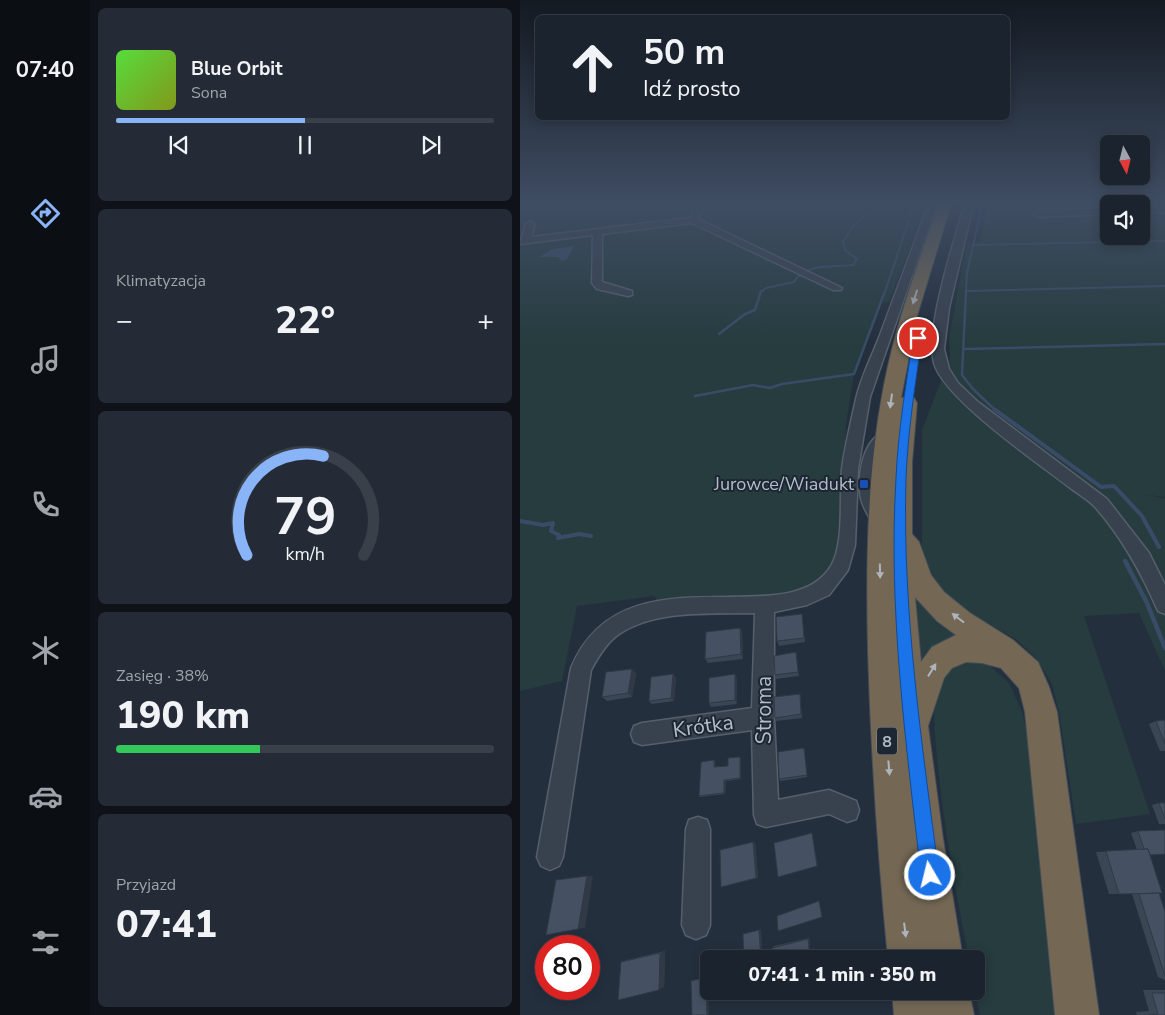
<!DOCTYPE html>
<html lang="pl">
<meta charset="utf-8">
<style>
:root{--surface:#1b232e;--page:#242b36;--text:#f1f3f6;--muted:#a0a4aa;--line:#39404a;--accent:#8ab4f8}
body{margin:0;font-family:"Nunito Sans",sans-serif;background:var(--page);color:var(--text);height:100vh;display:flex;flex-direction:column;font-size:19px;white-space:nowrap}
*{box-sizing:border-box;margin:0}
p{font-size:16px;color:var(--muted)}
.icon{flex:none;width:28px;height:28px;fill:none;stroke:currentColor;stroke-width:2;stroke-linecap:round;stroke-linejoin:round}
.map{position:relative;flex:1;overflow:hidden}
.side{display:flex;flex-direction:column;gap:8px;padding:8px;background:#0f1319;width:430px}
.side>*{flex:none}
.top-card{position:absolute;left:15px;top:15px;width:475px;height:105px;border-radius:8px;box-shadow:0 2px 12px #0003,0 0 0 1px var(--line);background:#1b232e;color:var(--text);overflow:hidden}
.needle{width:32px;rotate:173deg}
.buttons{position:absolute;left:580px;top:135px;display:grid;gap:10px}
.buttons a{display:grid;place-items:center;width:50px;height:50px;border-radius:8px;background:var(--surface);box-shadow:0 2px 12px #0003,0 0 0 1px var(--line);font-size:25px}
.speed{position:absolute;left:15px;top:935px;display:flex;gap:10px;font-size:25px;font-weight:700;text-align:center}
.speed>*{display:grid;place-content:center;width:65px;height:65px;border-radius:50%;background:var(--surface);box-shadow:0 2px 12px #0003,0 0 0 1px var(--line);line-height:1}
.speed .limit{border:8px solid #d22;background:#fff;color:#111}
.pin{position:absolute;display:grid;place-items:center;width:42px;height:42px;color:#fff;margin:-21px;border:2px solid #fff;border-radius:50%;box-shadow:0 1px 5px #0007}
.me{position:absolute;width:55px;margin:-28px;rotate:352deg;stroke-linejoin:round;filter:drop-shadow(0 0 4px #0008)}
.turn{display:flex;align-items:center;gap:18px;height:105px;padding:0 25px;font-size:22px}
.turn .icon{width:65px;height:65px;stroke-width:2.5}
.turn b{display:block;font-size:35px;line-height:42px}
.big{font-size:38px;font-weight:800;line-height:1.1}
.side .widget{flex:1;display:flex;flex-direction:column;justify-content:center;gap:8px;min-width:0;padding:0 18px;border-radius:8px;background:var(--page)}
.side .dial{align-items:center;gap:0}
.dial svg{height:130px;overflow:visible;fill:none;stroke:var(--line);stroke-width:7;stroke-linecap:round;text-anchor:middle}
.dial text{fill:var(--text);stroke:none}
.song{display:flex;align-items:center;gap:15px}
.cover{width:60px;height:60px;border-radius:8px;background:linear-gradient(135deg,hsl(110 70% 55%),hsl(70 70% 35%))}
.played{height:5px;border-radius:2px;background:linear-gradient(90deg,var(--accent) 50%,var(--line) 50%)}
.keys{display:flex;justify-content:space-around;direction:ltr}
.heat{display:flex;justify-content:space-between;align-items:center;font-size:28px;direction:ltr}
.charge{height:8px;border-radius:4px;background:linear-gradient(90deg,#34c759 38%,var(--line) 0)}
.trip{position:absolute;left:180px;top:950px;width:285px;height:50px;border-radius:8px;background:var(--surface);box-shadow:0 2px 12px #0003,0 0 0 1px var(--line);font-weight:800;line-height:50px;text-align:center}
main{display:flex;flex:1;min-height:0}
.dock{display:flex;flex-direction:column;width:90px;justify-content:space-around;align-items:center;background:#0b0e12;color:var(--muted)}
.dock .icon{width:35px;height:35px}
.dock .on{color:var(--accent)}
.dock b{font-size:22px;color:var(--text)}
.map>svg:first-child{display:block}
.green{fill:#263c3f;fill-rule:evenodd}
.water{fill:#394c67}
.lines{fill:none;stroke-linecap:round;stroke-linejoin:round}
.stream-far3{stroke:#394c67;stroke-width:2}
.stream-far2{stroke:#394c67;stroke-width:2.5}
.stream-far1{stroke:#394c67;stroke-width:4}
.stream{stroke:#394c67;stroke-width:4.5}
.minor-casing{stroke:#565f6c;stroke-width:3}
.highway-casing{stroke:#434c59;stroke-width:2}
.minor{fill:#38414e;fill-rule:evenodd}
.highway{fill:#746855;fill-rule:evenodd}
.wall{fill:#3b4654}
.shaded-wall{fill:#303945}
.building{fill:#455162;stroke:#303945}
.oneway{fill:#aeb4bd}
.route{fill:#1a73e8;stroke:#114b97}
.transit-dot{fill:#1a4fb4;stroke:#1d2633;stroke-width:2}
.labels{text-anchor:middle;stroke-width:4;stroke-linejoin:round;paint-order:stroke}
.shield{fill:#1d2633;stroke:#878f9c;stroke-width:1}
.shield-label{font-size:16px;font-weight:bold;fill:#b4bcc9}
.poi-label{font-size:18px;fill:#b4bcc9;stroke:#1d2633;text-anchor:end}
.near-street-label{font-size:21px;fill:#b4bcc9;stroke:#1d2633}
</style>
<main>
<nav class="dock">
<b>07:40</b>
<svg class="icon on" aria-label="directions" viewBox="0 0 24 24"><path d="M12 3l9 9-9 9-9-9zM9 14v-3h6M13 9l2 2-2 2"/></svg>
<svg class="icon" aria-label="music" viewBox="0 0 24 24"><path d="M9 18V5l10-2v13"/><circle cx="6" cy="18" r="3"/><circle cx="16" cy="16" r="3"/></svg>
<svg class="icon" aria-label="phone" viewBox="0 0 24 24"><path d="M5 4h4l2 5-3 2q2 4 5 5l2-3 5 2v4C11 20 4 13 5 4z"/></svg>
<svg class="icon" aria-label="climate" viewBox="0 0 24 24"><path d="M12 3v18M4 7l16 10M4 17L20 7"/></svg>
<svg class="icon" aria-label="car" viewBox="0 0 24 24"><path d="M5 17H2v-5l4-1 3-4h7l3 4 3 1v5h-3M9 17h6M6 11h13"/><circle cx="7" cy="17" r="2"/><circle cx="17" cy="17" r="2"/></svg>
<svg class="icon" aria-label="filters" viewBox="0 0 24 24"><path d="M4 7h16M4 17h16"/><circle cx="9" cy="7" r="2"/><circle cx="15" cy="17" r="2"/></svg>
</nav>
<section class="side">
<div class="widget">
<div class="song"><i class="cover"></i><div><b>Blue Orbit</b><p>Sona</p></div></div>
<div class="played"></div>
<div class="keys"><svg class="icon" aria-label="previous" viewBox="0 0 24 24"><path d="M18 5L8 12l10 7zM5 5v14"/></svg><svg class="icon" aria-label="pause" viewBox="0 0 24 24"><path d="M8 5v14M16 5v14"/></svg><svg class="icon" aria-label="next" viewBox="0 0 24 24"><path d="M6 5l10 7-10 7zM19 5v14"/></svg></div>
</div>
<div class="widget"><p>Klimatyzacja</p>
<div class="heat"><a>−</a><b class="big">22°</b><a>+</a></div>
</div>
<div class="widget dial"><svg viewBox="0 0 100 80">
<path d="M14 69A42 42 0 1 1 86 69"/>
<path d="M14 69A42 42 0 0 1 61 8" stroke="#8ab4f8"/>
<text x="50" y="56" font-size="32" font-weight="700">79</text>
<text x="50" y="72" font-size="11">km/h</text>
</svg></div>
<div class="widget"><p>Zasięg · 38%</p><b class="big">190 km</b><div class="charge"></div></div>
<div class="widget"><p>Przyjazd</p><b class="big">07:41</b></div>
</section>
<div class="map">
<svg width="645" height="1015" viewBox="0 0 645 1015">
<rect width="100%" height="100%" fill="#242f3e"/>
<g class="green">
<polygon points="0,201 408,201 369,302 361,303 334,374 326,424 321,544 307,579 262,598 140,605 134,596 57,606 42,681 0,691"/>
<path d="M468 201H645V497L620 494 645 498V671L619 613 564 616 630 814 556 824 539 712 532 684 517 659 496 639 439 608 415 583 402 555V430L430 358 429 338 447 243 460 242ZM589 204H621V236H589Z"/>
<polygon points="395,585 461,640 401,667"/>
<path d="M455 660 469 665 489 683 502 711 518 786 543 1015H460L455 991 456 959H449C435 889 422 818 416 747 415 728 411 704 418 686 425 668 437 661 455 660Z"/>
</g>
<polygon class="water" points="55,246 46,260 42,261 38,257 19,257 32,249"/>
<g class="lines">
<g class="stream-far3">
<polyline points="70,201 74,201"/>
<polyline points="81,201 106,204 110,207"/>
<polyline points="621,204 645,204"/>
<polyline points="467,226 470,208 589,205"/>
<polyline points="453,245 645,241"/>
<polyline points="447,291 645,286"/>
<path d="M241 292 246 288 274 282C284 263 314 267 333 265L337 259 325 250 323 241 335 224 353 210 367 206 393 208 396 201"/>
<polyline points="365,292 393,208"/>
<polyline points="446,292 447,273 463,201"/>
</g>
<g class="stream-far2">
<polyline points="446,291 442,375 453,389 475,410"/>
<polyline points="199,334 225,314 235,310 241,291"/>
<polyline points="443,349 645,344"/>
<polyline points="175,396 233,385 250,388 262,384 334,374 365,291"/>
</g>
<g class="stream-far1">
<polyline points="474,409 581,487 594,486 622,516 639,547"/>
<polyline points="0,521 23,525 33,523 31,531 39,535 38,538 59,534 71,536"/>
</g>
<polyline class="stream" points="605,561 627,603 645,648"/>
<g class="minor-casing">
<g id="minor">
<polygon points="178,201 186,201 178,219 322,288 321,290 313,290 172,223 82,234 82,282 112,291 112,295 108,296 77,289 72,283 73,235 0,244 6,224 10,221 14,224 12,237 170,218"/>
<path d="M410 201H418L350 397 338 469 335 545 328 570 309 595 287 605 254 612V718L258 800 309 790 336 801 339 810 336 819 327 822 309 814 246 827 237 824 234 815 232 730 122 745 114 742 111 734 114 726 122 723 232 708 235 613C193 614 136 609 99 634 87 642 78 657 71 670L43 857 39 866 30 870 21 866 17 857 51 668C102 544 268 637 311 566 325 543 319 496 322 469 325 446 331 422 336 399 341 377 352 356 360 335 376 291 393 246 410 201Z"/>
<path d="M446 201H454L429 308 424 349 429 369 438 383 458 402 587 499 629 553 645 585V614L638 611C622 574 603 539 576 508 569 500 558 494 549 487 518 463 423 398 414 363 405 328 435 238 446 201Z"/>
<polygon points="645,206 645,212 621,213 621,207"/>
<polygon points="589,208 589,214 517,217 513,214 517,211"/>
<path d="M365 432 372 437C369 442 365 445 362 450 350 473 356 497 367 519L365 524 359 526 353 524C349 516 343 508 341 499 337 478 342 439 365 432Z"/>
<polygon points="178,817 187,820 190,829 190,925 186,935 176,939 166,935 162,925 166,829 169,820"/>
</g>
</g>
<g class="highway-casing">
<g id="highway">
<path d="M420 201H432L397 316 381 398 387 397 394 398 397 403 392 462V534L399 542 411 575 424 592 450 613 493 640 518 662 529 687 537 712 579 1015H535L505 712 499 688 481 668 462 663 446 662 432 668 424 678 408 726 423 839 443 959H368C358 856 351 754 348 651 346 562 347 472 364 385 376 322 399 262 420 201ZM395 597 417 621 436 635 412 647 401 662Z"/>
<polygon points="372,991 449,991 454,1015 374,1015"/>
</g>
</g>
<use href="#minor" class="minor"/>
<use href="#highway" class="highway"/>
</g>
<g class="wall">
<polygon points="282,614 285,642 259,646 257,641"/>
<polygon points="220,628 222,632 223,659 188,663 185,659"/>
<polygon points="276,652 279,676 256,679 255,675"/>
<polygon points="116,673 112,697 87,701 82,697"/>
<polygon points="153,674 156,678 154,701 132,704 129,701"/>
<polygon points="217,679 217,704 191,707 189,703"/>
<polygon points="280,694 282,718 256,721 255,718"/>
<polygon points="645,720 645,751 640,751 629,724 636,721"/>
<polygon points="284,748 287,777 261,781 259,779"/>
<polygon points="221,758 221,779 206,781 205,794 180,797 179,796 194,760 195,761 195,767 208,766"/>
<polygon points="639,803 645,803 645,824 639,824 632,805"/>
<polygon points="645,830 645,854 630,855 639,893 645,912 645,980 638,977 612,894 589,894 576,852 617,850 611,833 618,831"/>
<polygon points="233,842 235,843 238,878 201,887"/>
<polygon points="289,938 291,959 253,959 252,948 254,946"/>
<polygon points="145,951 144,987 101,962 107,960"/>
<polygon points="623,990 645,990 645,1015 617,1015 616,1012 629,1011"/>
</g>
<g class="shaded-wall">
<polygon points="220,628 222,632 223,659 221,654"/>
<polygon points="112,669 116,673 112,697 108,693"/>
<polygon points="153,674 156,678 154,701 151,698"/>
<polygon points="215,674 217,679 217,704 215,700"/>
<polygon points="220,757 221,758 221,779 220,778"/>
<polygon points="204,780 206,781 205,794 204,793"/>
<polygon points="292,833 298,866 258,877"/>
<polygon points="233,842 235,843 238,878 236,878"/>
<polygon points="67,876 73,876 65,928 58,929"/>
<polygon points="241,929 243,959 241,959 239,930"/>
<polygon points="289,938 291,959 290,959 288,939"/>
<polygon points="145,951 144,987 139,990 140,953"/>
<polygon points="188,975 189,1014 187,1015 186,977"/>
</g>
<g class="building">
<polygon points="282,614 284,638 257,641 256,617"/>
<polygon points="220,628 221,654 185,659 186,632"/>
<polygon points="276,652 278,672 255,675 254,656"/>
<polygon points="112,669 108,693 82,697 86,672"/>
<polygon points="153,674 151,698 129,701 131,677"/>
<polygon points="215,674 215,700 189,703 189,678"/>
<polygon points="280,694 281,714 255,718 254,697"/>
<polygon points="645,720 645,744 636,721"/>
<polygon points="284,748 287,775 259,779 258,752"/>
<polygon points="220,757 220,778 204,780 204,793 179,796 181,762 194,760 194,767 208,766 208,758"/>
<polygon points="639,803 645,803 645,819"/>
<polygon points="645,830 645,854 630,855 628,849 624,849 618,831"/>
<polygon points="292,833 297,866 258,877 254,843"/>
<polygon points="233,842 236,878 201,887 200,850"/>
<polygon points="628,849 642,893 599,894 586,851"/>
<polygon points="67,876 58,929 26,935 36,880"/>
<polygon points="639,893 645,912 645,976 619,894"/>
<polygon points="299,901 302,917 258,931 257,916"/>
<polygon points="239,930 241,959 224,959 223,934"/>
<polygon points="288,939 290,959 253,959 252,948"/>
<polygon points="140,953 139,990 98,1000 101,962"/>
<polygon points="186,977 187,1015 172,1015 171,981"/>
<polygon points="226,991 240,991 226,995"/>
<polygon points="632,993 645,993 645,1015 628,1015 638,1014"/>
</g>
<defs><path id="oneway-solid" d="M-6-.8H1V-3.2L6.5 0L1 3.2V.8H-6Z" transform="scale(1.25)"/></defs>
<g class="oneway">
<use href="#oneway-solid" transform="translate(395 297) rotate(107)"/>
<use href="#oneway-solid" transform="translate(371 401) rotate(98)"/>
<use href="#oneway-solid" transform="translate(360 571) rotate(89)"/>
<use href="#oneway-solid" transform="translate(438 618) rotate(-143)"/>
<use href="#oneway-solid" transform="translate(412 670) rotate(-58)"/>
<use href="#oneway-solid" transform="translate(369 768) rotate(85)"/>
<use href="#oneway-solid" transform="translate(385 930) rotate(83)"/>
</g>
<linearGradient id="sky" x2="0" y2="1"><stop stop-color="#141a22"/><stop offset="0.59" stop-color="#3f4d63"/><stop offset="1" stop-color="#3f4d63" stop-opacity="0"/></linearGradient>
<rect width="645" height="343" fill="url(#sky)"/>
<path class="route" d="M398 336 402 338C395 385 388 431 386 478 382 610 402 744 419 875L416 881 410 884 404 881 401 875C386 744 368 610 376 478 378 431 386 385 393 338Z"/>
<rect class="transit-dot" x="339" y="479" width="10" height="10" rx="2.5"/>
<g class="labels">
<rect class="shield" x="357" y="727.5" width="20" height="27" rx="4"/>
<g class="shield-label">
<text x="367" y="747">8</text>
</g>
<g class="poi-label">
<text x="334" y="490">Jurowce/Wiadukt</text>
</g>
<g class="near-street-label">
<text transform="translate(244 710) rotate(-90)" y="7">Stroma</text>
<text transform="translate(183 726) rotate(-8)" y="7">Krótka</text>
</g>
</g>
</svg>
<div class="buttons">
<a><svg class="needle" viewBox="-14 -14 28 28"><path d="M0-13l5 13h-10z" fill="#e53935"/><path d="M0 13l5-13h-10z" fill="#a0a4aa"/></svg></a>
<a><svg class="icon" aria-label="sound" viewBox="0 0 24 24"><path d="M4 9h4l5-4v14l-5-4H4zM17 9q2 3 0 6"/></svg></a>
</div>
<div class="speed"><div class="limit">80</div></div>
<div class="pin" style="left:398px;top:338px;background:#d93025"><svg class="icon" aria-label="arrive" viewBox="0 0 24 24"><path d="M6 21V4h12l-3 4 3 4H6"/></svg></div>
<svg class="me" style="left:410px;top:875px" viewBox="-20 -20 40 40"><circle r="17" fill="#1a73e8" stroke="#fff" stroke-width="3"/><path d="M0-11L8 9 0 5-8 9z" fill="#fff"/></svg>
<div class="trip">07:41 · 1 min · 350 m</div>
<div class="top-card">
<div class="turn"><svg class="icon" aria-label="ahead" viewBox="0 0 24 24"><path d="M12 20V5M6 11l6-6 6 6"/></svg><div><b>50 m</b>Idź prosto</div></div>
</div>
</div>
</main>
